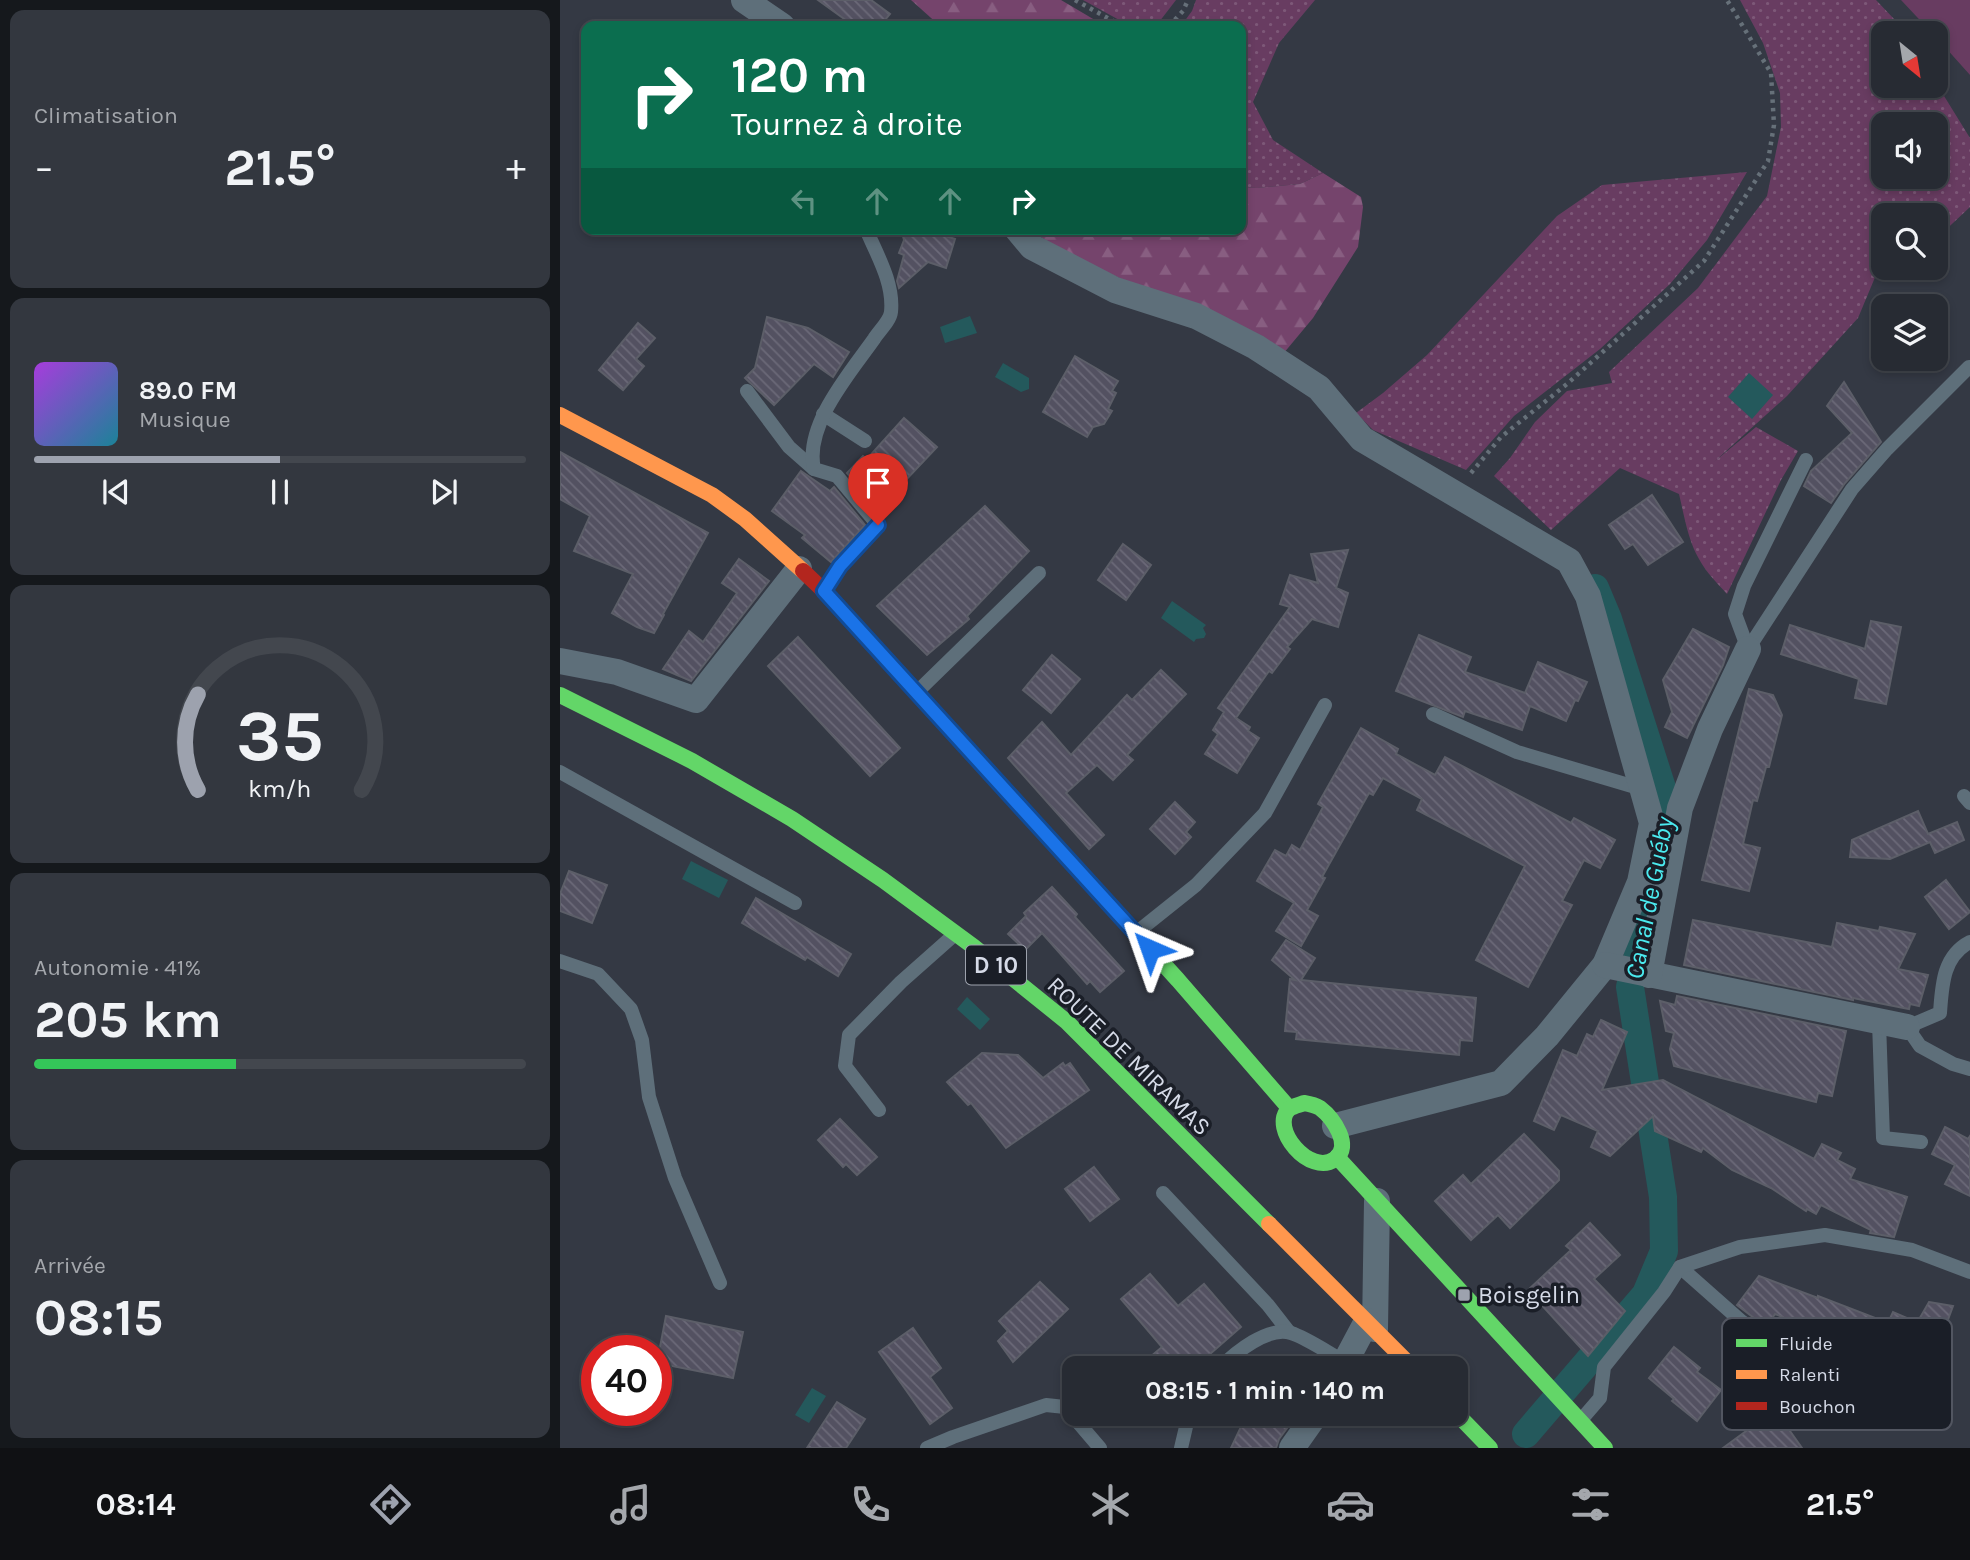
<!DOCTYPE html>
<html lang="fr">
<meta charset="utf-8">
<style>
:root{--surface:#272b33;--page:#33373f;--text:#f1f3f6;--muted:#a4a7ac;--line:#43474e;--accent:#9da2ae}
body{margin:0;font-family:Karla,sans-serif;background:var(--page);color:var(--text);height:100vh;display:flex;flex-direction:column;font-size:26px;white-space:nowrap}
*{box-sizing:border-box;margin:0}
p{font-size:23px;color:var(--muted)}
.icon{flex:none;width:38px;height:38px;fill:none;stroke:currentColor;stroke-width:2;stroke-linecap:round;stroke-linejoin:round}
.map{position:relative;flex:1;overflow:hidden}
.sheet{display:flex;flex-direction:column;gap:10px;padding:10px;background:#15181c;width:560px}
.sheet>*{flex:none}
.top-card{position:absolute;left:21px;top:21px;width:665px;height:214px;border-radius:14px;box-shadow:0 4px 10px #0003,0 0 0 2px var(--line);background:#0b6e4f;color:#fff;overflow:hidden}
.needle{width:46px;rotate:150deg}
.fabs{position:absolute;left:1311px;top:21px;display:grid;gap:14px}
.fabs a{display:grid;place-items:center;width:77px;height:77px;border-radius:14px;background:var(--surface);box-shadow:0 4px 10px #0003,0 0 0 2px var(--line);font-size:35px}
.speed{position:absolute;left:21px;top:1335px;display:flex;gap:14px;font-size:35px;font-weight:700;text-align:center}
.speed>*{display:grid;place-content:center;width:91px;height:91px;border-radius:50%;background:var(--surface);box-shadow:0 4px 10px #0003,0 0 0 2px var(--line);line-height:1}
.speed .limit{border:10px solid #d22;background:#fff;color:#111}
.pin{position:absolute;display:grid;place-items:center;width:60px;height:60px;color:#fff;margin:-72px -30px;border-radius:50% 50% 50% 0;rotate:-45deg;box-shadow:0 0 7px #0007}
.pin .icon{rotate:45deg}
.me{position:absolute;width:77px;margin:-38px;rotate:317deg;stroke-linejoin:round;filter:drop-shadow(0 0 5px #0008)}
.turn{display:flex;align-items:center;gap:24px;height:147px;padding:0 35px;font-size:32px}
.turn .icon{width:91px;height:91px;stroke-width:2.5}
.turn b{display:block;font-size:49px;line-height:60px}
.lanes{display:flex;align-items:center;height:66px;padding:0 35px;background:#0003;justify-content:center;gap:35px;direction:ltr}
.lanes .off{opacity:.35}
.big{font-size:52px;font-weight:700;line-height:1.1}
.sheet .widget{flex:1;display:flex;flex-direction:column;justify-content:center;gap:10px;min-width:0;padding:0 24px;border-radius:14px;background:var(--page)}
.sheet .dial{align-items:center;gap:0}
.dial svg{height:182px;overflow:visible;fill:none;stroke:var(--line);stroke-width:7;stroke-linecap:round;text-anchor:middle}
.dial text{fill:var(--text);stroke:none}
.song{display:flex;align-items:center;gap:21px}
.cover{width:84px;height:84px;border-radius:10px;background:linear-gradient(135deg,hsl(280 70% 55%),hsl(190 70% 35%))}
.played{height:7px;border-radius:4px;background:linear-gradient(90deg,var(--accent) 50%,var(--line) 50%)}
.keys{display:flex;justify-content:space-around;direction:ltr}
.heat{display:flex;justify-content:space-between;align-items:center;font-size:38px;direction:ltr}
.charge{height:10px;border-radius:5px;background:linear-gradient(90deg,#34c759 41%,var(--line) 0)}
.trip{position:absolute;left:502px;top:1356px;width:406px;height:70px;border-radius:14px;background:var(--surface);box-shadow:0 4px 10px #0003,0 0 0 2px var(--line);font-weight:700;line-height:70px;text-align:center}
.tabs{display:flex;height:112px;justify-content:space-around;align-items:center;background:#101114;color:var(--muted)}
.tabs .icon{width:49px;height:49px}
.tabs .on{color:var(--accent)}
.tabs b{font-size:32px;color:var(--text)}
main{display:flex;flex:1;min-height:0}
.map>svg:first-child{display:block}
.grass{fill:url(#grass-dots);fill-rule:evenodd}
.forest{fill:url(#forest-firs)}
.green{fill:#683c61}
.water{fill:#24595c}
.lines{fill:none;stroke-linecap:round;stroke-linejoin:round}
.canal{stroke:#24595c;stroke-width:28}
.building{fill:url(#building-back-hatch);stroke:#5c5e68;stroke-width:2}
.path{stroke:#667079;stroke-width:4.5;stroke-dasharray:3.5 5;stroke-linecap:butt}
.lane{stroke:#5e6f7a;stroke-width:14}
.street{stroke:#5e6f7a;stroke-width:26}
.fast{stroke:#63d668;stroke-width:16}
.slow{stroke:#ff974d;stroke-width:16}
.jam{stroke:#b3261e;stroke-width:16}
.route-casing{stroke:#114b97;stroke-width:18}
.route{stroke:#1a73e8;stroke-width:12}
.poi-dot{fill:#9da2ae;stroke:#1a1e27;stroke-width:2.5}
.labels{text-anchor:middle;stroke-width:7;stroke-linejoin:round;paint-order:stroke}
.shield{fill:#1a1e27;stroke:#9da2ad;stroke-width:2}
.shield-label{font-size:23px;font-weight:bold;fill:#d5dae7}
.street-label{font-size:24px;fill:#d5dae7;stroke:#1a1e27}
.poi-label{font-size:24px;fill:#d5dae7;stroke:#1a1e27;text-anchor:start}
.water-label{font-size:26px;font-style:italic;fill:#4beaef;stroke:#1a1e27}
.key{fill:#1a1e27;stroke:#525661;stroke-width:2}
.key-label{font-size:19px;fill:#d5dae7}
</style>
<main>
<section class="sheet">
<div class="widget"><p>Climatisation</p>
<div class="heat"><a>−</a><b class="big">21.5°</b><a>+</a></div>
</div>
<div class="widget">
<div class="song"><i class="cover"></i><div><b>89.0 FM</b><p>Musique</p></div></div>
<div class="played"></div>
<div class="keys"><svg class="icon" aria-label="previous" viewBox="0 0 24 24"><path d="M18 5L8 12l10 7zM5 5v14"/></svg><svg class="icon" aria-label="pause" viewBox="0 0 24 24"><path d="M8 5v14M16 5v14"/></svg><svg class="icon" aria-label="next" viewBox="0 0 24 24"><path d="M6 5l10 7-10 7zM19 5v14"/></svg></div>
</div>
<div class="widget dial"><svg viewBox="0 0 100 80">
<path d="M14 69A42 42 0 1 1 86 69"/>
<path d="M14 69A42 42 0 0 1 14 27" stroke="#9da2ae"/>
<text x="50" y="56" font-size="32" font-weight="700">35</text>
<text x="50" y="72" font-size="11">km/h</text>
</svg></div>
<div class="widget"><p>Autonomie · 41%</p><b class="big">205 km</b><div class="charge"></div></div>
<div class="widget"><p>Arrivée</p><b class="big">08:15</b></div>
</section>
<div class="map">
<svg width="1410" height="1448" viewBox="0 0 1410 1448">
<defs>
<pattern id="grass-dots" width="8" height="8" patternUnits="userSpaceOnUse" patternTransform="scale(1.75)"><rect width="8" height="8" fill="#683c61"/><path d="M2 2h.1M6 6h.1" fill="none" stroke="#7d5878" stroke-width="1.8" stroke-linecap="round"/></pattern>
<pattern id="forest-firs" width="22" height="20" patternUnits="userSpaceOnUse" patternTransform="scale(1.75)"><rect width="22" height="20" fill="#75446c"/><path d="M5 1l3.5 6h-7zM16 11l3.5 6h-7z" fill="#885e81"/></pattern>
<pattern id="building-back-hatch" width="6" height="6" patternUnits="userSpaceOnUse" patternTransform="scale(1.75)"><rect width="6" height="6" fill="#535161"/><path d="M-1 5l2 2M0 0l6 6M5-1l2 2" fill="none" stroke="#6b6978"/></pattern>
</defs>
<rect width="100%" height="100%" fill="#343944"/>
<g class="grass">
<polygon points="523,0 616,0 596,26 570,26"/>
<polygon points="636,0 755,0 719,43 693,102 713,140 763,173 740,184 697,188 681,187 681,26 621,26 632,11"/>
<path d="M1180 0H1316L1334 19H1337L1345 33H1323V86H1376V83L1410 138V207L1376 239V215H1323V268H1343L1334 276 1316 275 1298 318 1227 396 1154 462 1196 427 1238 451 1221 480 1167 594C1157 583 1146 572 1139 559 1128 540 1124 515 1119 494L1060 468 991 530 934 476 950 458 975 422 1007 391 1052 383 1049 372 1138 288 1207 196 1221 127 1220 93 1203 43ZM1323 124H1376V177H1323Z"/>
<polygon points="1187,172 1147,240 1110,284 1040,349 954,416 906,470 813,430 796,413 823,393 867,355 997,216 1042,185"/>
</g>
<g class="forest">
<polygon points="351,0 501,0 545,26 380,26"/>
<polygon points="763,173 801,197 803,207 798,247 753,318 723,354 495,248 471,229 681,229 681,187 697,188 740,184"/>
</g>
<polygon class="green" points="1341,0 1410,0 1410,75 1376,37 1376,33 1372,33"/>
<g class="water">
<polygon points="410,316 417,333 385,343 380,327"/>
<polygon points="443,363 469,378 469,389 461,392 435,377"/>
<polygon points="1189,373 1213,395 1192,419 1168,397"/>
<polygon points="612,601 646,625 643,628 646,634 644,638 636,639 634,642 601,618"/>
<polygon points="131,861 168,880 159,898 122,879"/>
<polygon points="407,997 430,1019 420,1030 397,1009"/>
<polygon points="252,1388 266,1396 249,1423 235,1415"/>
</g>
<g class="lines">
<g class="canal">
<polyline points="1035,588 1048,619 1111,816 1105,842"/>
<polyline points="966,1434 1086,1294 1104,1251 1103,1197 1070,987 1094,888"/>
</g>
</g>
<g class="building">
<polygon points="258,0 311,0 330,14 320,26 294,26"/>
<polygon points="341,229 363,229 395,239 386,268 368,262 339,288 337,281 344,255 339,253 344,240"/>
<polygon points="207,317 248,328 289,352 273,377 254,364 214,405 185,378 195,368"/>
<polygon points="78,323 95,338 76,359 84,366 63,390 39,370"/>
<polygon points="515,356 558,381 552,391 556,393 548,409 552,411 544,424 533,427 527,437 483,412"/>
<polygon points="1284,382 1321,442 1285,483 1271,503 1244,486 1251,471 1292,433 1267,406"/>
<polygon points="344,418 377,447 342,484 345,486 321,512 287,473 303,456 307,459"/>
<polygon points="0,452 148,533 103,614 104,615 94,633 77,627 52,613 73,574 14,551 30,516 0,499"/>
<polygon points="241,471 270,491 274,487 305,525 271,562 242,538 245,535 212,511"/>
<polygon points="1092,495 1123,542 1088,565 1073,544 1065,549 1049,525"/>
<polygon points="425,506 469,551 407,616 409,619 367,655 317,606"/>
<polygon points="563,544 591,565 566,600 538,580"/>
<polygon points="788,550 776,588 788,593 778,627 752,619 727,647 730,649 712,673 709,671 676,718 690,727 688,731 699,738 677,773 645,754 658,734 653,730 664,712 658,708 730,607 720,604 730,575 758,583 751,554"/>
<polygon points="179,559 209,581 131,681 103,669 129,631 143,642 177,593 162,583"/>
<polygon points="1311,621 1341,627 1326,704 1295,698 1299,679 1221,654 1230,625 1305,649"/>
<polygon points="1133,629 1169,647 1163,665 1127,738 1105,727 1112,712 1103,680"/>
<polygon points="859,635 911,657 905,672 965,693 978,662 1027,682 1018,701 1015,700 1006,721 970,706 962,730 905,711 903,717 836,691"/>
<polygon points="238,637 340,748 310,776 208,666"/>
<polygon points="492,655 520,679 491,713 463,690"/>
<polygon points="601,670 626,694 567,755 573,760 553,780 537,765 506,793 544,835 529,849 448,758 482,722 511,755 567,695 572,700"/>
<polygon points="1189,689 1213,695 1222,715 1209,767 1206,767 1197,801 1193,800 1183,844 1200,848 1189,891 1142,880"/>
<polygon points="801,728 838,749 836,754 875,775 885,757 1011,823 1014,818 1055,840 1040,868 1024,860 1002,901 1012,905 968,987 916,960 965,866 857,810 862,799 823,778 813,795 809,793 762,877 765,878 747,910 758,916 741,946 716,931 734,903 697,881 715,850 726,856 732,845 740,850 763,807 758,804"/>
<polygon points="615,802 635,822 626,832 631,837 615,854 590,829"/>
<polygon points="1358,811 1368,834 1397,822 1404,840 1375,853 1370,842 1330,859 1290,857 1292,840"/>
<polygon points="9,871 47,885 32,923 0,911 0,894"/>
<polygon points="1386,880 1410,912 1389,929 1365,897"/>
<polygon points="492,887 517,914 515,917 564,971 540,992 530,981 527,984 482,933 465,950 448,934 466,916 464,913"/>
<polygon points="196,898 291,954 278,976 247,957 245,960 182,923"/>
<polygon points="1133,920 1272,947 1277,923 1319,931 1320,927 1355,934 1338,969 1368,975 1359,1006 1350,1004 1349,1009 1293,998 1293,1000 1124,965"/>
<polygon points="726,940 755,958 741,980 916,998 912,1041 900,1040 899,1055 736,1039 737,1032 725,1031 730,979 735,980 712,960"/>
<polygon points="1117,996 1286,1031 1272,1096 1258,1093 1256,1102 1114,1066 1110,1049 1114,1033 1106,1031 1100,1001 1115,1005"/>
<polygon points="1041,1020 1067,1032 1042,1090 1103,1080 1254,1159 1262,1144 1281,1153 1277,1160 1295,1169 1290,1179 1347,1197 1334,1237 1310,1233 1311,1230 1261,1205 1256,1214 1247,1209 1246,1211 1211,1188 1172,1170 1143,1148 1141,1152 1095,1131 1093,1116 1050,1156 1031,1147 1038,1131 1001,1115 994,1130 974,1121 1003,1050 1017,1056 1027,1034 1033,1037"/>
<polygon points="422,1053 458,1055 483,1078 503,1063 505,1066 510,1063 529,1090 446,1148 411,1103 408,1105 387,1082"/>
<polygon points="280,1119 317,1157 297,1175 286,1164 283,1167 258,1140"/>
<polygon points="1385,1127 1408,1139 1410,1136 1410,1196 1385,1184 1395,1165 1372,1154"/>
<polygon points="964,1134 999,1171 999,1180 950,1228 938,1215 911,1240 875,1201 903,1175 911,1184"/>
<polygon points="534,1167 559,1199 530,1221 505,1189"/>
<polygon points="1030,1223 1060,1255 1034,1279 1065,1311 1028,1356 968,1290 1011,1250 1006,1246"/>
<polygon points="590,1274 618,1306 644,1284 681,1327 634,1368 577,1368 602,1347 561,1299"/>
<polygon points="1199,1276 1258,1298 1258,1296 1328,1323 1333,1312 1354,1321 1326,1399 1302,1390 1305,1380 1252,1358 1262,1333 1215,1314 1206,1327 1177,1305"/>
<polygon points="480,1282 508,1309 453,1362 438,1341 448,1331 439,1321"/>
<polygon points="1369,1302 1393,1306 1383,1333 1357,1323"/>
<polygon points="106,1316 183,1332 173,1378 97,1363"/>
<polygon points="353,1328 381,1368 370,1377 392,1408 370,1424 319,1352"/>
<polygon points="1114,1347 1140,1368 1137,1372 1161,1390 1137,1421 1112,1401 1114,1399 1089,1378"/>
<polygon points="277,1402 305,1419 286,1448 247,1448"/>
<polygon points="1215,1410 1242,1448 1163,1448"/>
<polygon points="687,1414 713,1414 727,1422 725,1426 727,1428 719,1439 716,1448 671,1448"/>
</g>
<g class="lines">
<g class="path">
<polyline points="515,0 562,26"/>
<polyline points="609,26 623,11 628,0"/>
<polyline points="911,473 941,437 1007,384 1144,261 1208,161 1214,125 1211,73 1167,0"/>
</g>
<g class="lane">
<polyline points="187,391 229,447 254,469"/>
<polyline points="263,414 305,441"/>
<path d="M265 590 280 566 318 525 277 476 254 469C244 425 290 373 314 339 319 331 330 321 331 312 334 283 317 255 306 229"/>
<polyline points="1188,649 1292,489 1327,449 1409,367"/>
<polyline points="1188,649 1175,614 1184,586 1246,460"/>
<polyline points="357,692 479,573"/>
<polyline points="873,714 957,752 1082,789"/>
<polyline points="0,772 235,903"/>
<polyline points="1404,796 1410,803"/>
<polyline points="576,933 636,885 705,813 765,705"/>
<path d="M1410 942C1383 956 1382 985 1380 1013L1347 1027 1360 1046 1393 1064 1410 1069"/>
<polyline points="0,961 38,974 71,1009 82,1040 89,1097 115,1178 160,1283"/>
<polyline points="1319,1022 1323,1138 1361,1142"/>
<polyline points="319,1110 285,1066 289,1035 341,982 394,935"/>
<polyline points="603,1193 708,1305 729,1332"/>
<polyline points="1120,1267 1181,1321 1308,1409"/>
<path d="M660 1368C676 1352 708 1326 731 1333 747 1338 770 1354 785 1362"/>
<polyline points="1021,1420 1040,1398 1044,1367 1104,1292 1120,1267 1180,1247 1265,1235 1352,1250 1410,1272"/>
<polyline points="367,1448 393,1437 486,1405 505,1407 540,1448"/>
<polyline points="621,1448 629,1414"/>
</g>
<g class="street">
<polyline points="184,0 222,26"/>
<polyline points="457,229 472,247 555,290 636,316 696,347 759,388 802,439 1009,561 1028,596 1092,823 1080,882 1045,965 987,1036 941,1083 775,1126"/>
<polyline points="0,661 57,672 136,700 239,569"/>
<polyline points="1045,965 1347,1027"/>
<polyline points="1089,975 1120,808 1150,729 1188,649"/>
<polyline points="815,1329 817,1201"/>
<polyline points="782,1368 807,1321"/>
<polyline points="732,1448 756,1414"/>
</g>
<g class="fast">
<polyline points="0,695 132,761 232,819 323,880 414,947 507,1022 709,1224"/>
<polyline points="397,737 618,980 729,1108"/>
<path d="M744 1103C750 1104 755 1105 760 1108 773 1118 793 1146 775 1159 750 1177 709 1128 729 1109 733 1106 739 1105 744 1103Z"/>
<polyline points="777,1157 1045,1448"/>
<polyline points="896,1413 930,1448"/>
</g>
<g class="slow">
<polyline points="0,415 152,495 185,519 243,571"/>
<polyline points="709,1224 853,1368"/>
</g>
<polyline class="jam" points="243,571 264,591 397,737"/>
</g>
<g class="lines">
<g class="route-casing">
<polyline id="route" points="318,525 280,566 264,591 590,949"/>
</g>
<use href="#route" class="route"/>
</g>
<rect class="poi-dot" x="897" y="1288" width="14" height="14" rx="3.5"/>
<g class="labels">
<rect class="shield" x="406" y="945.5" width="60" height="39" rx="5"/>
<g class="shield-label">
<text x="436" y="973">D 10</text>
</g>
<g class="street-label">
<text transform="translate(569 1056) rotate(44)" y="8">ROUTE DE MIRAMAS</text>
</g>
<g class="poi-label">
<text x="918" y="1303">Boisgelin</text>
</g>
<g class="water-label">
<text transform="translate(1089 898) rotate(-79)" y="9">Canal de Guéby</text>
</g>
</g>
<rect x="1162" y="1318" width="230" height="112" rx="10" class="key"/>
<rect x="1176" y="1339" width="31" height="8" fill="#63d668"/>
<rect x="1176" y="1370" width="31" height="9" fill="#ff974d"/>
<rect x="1176" y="1402" width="31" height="8" fill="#b3261e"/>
<g class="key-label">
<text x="1219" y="1350">Fluide</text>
<text x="1219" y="1381">Ralenti</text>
<text x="1219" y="1413">Bouchon</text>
</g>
</svg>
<div class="fabs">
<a><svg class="needle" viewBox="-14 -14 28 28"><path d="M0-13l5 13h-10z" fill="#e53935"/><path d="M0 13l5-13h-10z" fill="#a4a7ac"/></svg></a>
<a><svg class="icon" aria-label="sound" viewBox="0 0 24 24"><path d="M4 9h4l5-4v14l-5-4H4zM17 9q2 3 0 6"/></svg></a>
<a><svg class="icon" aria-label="search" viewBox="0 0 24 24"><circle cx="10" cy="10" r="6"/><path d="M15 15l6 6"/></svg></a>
<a><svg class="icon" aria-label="layers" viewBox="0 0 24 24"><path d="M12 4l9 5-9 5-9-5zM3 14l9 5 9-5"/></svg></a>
</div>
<div class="speed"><div class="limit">40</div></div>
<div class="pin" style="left:318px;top:525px;background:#d93025"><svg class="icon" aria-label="arrive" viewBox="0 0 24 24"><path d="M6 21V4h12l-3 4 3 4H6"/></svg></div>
<svg class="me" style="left:590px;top:949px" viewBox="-20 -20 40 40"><path d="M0-17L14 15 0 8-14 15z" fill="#1a73e8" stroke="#fff" stroke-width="4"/></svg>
<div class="trip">08:15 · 1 min · 140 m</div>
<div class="top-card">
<div class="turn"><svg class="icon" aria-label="right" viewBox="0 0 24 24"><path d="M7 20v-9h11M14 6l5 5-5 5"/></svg><div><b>120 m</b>Tournez à droite</div></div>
<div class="lanes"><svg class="icon off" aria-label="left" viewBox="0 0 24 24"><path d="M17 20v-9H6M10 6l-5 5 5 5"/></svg><svg class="icon off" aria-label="ahead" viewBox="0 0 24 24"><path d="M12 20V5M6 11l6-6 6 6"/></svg><svg class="icon off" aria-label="ahead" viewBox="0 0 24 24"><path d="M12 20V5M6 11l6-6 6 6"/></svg><svg class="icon" aria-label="right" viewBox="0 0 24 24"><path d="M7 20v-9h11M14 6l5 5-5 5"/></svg></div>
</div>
</div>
</main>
<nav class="tabs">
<b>08:14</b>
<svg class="icon on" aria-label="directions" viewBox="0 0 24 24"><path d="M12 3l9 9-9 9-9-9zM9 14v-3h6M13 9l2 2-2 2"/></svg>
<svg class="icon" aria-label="music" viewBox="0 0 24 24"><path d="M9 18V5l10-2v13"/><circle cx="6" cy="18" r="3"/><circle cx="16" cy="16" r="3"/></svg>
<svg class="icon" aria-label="phone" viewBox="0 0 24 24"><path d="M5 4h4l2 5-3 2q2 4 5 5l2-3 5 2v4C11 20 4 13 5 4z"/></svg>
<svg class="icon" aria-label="climate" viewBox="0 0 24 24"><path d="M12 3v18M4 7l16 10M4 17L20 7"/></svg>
<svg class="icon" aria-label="car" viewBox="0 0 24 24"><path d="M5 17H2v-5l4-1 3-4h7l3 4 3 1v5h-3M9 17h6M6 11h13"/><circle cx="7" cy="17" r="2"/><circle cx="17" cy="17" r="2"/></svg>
<svg class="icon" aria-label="filters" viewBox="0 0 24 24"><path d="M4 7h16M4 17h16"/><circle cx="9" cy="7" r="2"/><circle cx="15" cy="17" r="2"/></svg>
<b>21.5°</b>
</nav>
